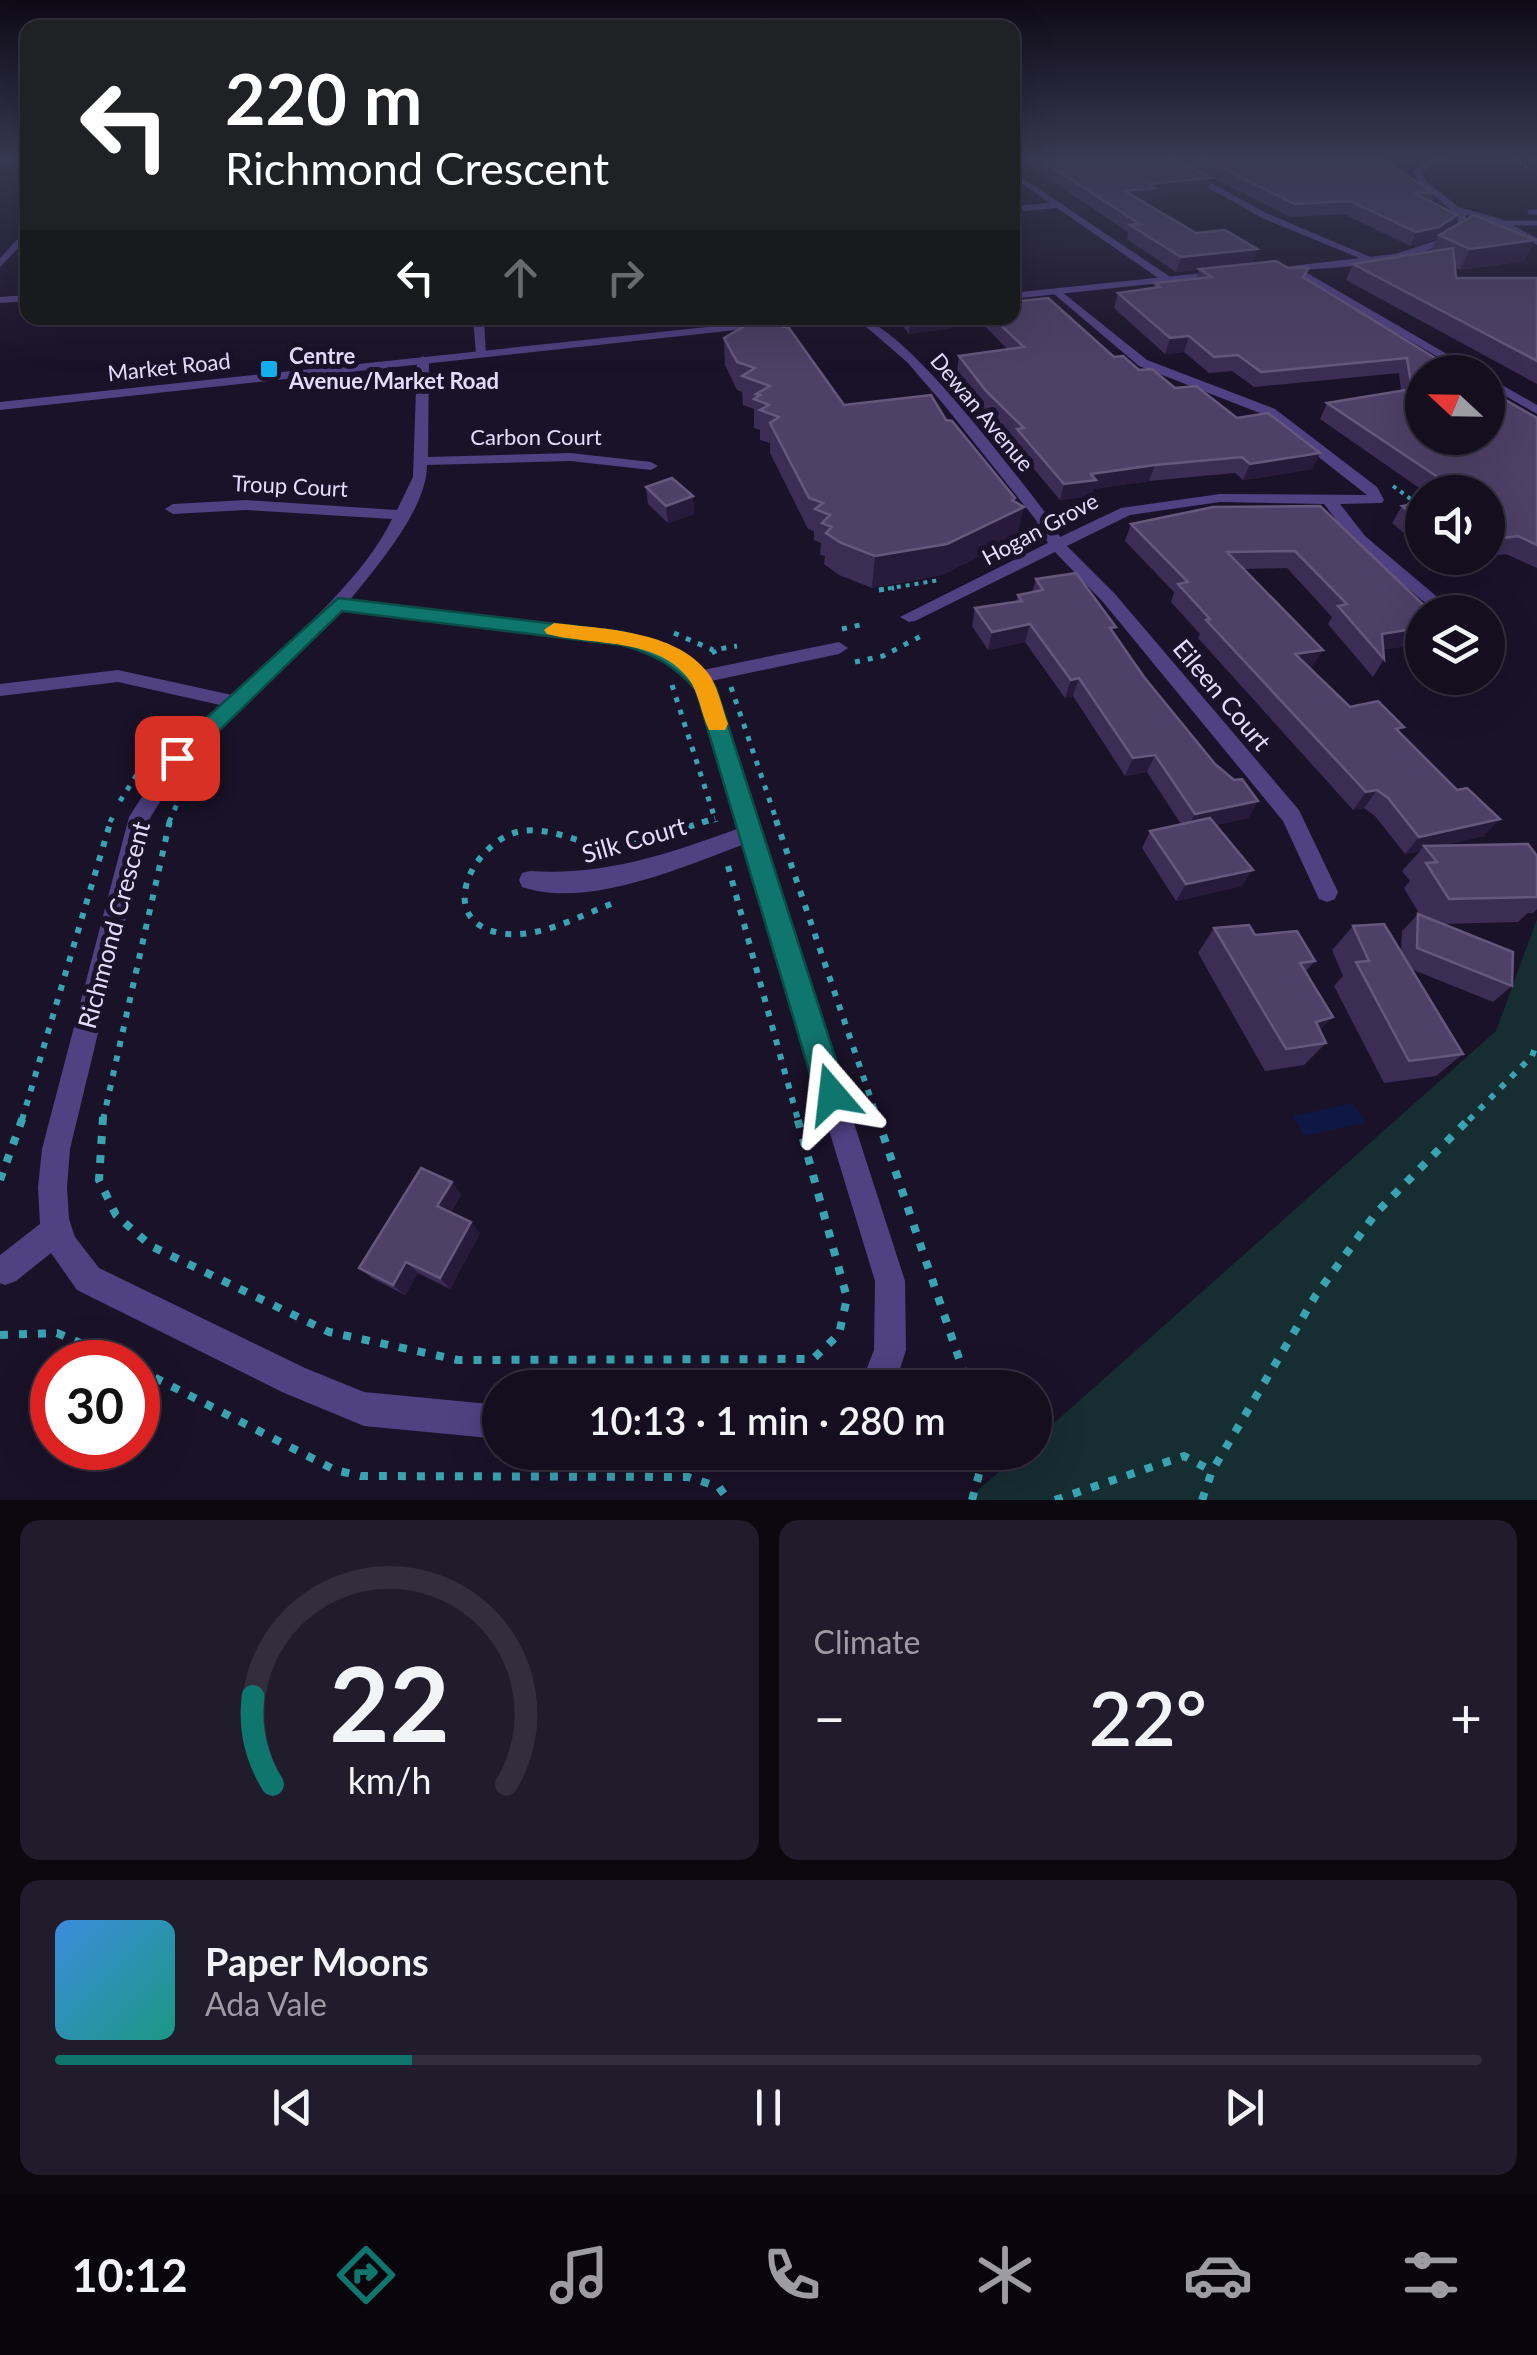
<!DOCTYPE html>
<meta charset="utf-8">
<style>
:root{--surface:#140e1e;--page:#211c2b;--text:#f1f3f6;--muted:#9d9ca4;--line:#332e3c;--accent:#0f766e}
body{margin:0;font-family:Lato,sans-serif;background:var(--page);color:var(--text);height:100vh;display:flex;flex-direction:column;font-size:38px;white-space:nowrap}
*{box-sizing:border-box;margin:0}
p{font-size:32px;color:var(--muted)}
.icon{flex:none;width:55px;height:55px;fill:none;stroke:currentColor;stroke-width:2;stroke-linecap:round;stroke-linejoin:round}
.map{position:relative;height:1500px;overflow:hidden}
.drawer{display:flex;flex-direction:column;gap:20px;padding:20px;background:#0b0810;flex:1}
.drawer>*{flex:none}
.top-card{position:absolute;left:20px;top:20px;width:1000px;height:305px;border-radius:20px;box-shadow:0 10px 40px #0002,0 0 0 2px var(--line);background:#202124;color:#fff;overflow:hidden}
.needle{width:65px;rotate:292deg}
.tools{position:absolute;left:1405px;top:355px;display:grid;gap:20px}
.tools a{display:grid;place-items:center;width:100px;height:100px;border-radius:50%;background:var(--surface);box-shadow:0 10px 40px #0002,0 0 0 2px var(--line);font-size:50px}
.speed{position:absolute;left:30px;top:1340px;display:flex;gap:20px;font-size:50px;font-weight:700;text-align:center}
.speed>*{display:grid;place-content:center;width:130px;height:130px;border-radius:50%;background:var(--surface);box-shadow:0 10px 40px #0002,0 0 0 2px var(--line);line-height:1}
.speed .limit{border:15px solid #d22;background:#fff;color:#111}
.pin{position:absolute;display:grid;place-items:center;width:85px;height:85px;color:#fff;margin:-42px;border-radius:20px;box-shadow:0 5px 15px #0006}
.me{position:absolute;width:110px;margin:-55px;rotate:343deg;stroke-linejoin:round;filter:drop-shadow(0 0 8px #0008)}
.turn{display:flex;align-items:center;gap:35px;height:210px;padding:0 40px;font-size:45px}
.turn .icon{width:130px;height:130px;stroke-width:2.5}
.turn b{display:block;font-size:70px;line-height:85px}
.lanes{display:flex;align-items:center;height:95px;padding:0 40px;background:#0003;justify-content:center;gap:50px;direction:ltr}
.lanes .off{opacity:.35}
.big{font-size:75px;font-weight:600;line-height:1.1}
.drawer .widget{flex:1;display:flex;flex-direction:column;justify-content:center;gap:15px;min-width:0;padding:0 35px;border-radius:20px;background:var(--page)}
.drawer .dial{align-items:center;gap:0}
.dial svg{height:260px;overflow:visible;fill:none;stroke:var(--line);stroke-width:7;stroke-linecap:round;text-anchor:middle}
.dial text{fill:var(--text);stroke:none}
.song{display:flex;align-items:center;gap:30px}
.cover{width:120px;height:120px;border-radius:15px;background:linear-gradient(135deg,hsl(210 70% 55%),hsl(170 70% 35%))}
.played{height:10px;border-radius:5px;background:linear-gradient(90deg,var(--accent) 25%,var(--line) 25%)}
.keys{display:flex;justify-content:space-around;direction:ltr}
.heat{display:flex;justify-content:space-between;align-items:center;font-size:55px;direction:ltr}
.drawer .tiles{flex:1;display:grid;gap:20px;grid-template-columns:1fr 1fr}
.widget:last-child{grid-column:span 2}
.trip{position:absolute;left:482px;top:1370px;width:570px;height:100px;border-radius:50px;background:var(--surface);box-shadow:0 10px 40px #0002,0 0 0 2px var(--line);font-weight:600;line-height:100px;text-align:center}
.menu{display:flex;height:160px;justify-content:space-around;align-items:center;background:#08060c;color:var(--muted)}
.menu .icon{width:70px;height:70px}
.menu .current{color:var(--accent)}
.menu b{font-size:45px;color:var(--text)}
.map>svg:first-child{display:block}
.green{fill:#162d31}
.water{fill:#0f1844}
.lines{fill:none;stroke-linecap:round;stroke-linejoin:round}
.path-far4{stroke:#3aa3b2;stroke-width:2.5;stroke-dasharray:2.5 4;stroke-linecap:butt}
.path-far3{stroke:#3aa3b2;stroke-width:4;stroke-dasharray:4 5;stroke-linecap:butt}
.path-far2{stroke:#3aa3b2;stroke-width:5;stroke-dasharray:5 8;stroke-linecap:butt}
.path-far1{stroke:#3aa3b2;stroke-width:6;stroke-dasharray:6 9;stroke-linecap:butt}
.path{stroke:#3aa3b2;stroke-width:8;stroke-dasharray:8 11;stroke-linecap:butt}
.service{stroke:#504183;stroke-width:5}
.minor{fill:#504183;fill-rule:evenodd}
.tertiary{fill:#504183;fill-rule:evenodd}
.rail{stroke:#16afed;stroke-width:4;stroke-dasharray:6 5;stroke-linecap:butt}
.wall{fill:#3c2d54}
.shaded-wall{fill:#271a3b}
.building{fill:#4e4066;stroke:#66587d;stroke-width:2.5}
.route{fill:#0f766e;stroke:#0a4d48;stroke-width:2.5}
.slow{fill:#f59e0b}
.poi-dot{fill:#16afed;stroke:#1a1228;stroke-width:4}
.labels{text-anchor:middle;stroke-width:10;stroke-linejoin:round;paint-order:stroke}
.far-poi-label{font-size:22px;font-weight:bold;fill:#e5dbfc;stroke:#1a1228;text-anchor:start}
.far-street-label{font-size:22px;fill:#e5dbfc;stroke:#1a1228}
.street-label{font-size:25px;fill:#e5dbfc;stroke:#1a1228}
</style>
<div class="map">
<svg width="1537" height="1500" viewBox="0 0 1537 1500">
<rect width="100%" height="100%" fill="#1a1228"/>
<polygon class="green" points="1537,919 1537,1500 967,1500 1021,1453 1035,1452 1035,1440 1496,1031"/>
<polygon class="water" points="1353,1103 1365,1123 1304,1136 1293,1116"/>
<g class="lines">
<polyline class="path-far4" points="1508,156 1531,170"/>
<g class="path-far3">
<polyline points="1393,486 1412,500 1406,509"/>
<polyline points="879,590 940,580"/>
</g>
<g class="path-far2">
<polyline points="879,590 894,588"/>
<polyline points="842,629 860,625"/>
<polyline points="674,633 713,650"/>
<polyline points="715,654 713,650 737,646"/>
<polyline points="855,662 883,656 923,635"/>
<polyline points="672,685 716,822"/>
<polyline points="731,687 777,822"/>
<polyline points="120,801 143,765"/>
<polyline points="110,822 113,816"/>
<polyline points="169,822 177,804"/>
<polyline points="702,822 715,818"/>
</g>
<g class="path-far1">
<polyline points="776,820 878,1120"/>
<polyline points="631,845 710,820"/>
<polyline points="728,866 798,1120"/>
<path d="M611 904C577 917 537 940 500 933 435 921 471 845 517 832 549 824 583 846 615 849"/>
<polyline points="22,1120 111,820"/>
<polyline points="103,1120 170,820"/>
<polyline points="1469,1120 1532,1056 1537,1043"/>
</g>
<g class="path">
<polyline points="103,1117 99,1180 116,1215 151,1246 329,1332 458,1360 813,1359 839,1334 847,1298 797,1117"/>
<polyline points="877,1117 969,1388"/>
<polyline points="0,1180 23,1117"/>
<polyline points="0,1335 57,1333 124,1362"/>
<polyline points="138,1369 335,1470 361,1476 688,1477 719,1487 728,1500"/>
<polyline points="972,1500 985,1452"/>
<polyline points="1055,1500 1184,1456 1212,1471"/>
<polyline points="1202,1500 1212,1471 1316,1295 1376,1213 1471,1117"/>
</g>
<g class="service">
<polyline points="1530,212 1537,212"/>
<polyline points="1504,223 1537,223"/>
</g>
<g class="minor">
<polygon points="1152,156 1162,156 1268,214 1373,258 1364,260 1262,218"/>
<polygon points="1012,171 1172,278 1172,282 1164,282 1057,208 1012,212 1012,206 1050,203 1012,177"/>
<polygon points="1459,207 1498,218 1537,238 1537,245 1492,222 1456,212"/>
<polygon points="28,228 28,238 0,267 0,258"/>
<path d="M1057 288 1147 360 1275 409 1377 487 1384 500 1382 503 1340 504 1365 536 1455 612H1436L1353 542 1324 504 1220 502 1130 515 1067 546 1115 594 1299 810 1338 892 1335 899 1327 902 1319 899 1283 821 1103 602 1055 552 915 621 909 622 900 617 1048 543 1036 520 945 406 907 362 856 318C900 318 1017 477 1048 516L1060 537 1121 508 1220 494 1367 495 1265 415 1139 366 1053 293 1052 291Z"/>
<polygon points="28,295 28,301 0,303 0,297"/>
<polygon points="473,318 484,318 486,357 476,354"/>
<path d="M423 356 429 360 428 457 570 453 651 462 658 466 651 470 570 461 427 465C427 509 377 566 350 600L623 633 662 644 703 670 839 642 848 648 839 654 711 681 905 1281 906 1350 894 1388H859L874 1350 875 1281 742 845C681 868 587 909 522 887L519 880 522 873 530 871C604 876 668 854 737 829L692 680 650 652 623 645 342 610 184 763 150 818 70 1149 67 1187 69 1219 75 1237 99 1268 305 1368 364 1392 500 1405V1439L364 1426 282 1392 77 1290 51 1253 16 1281 5 1285 0 1283V1255L40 1224 38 1187 42 1149 129 817 170 753 220 705 118 682 0 696V684L118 670 232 695C284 645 361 584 392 519L246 510 173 514 165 509 173 504 246 500 397 510 413 477 417 360Z"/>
</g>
<g class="tertiary">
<path d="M1437 156H1447L1422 172 1426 181 1466 213 1465 231C1418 264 1358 266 1302 270L1478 372H1464L1289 271 1261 273 1256 270 1395 254 1441 239 1457 228 1458 216 1420 184 1413 171Z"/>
<polygon points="1222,271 1226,276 1012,299 1012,293"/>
<polygon points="792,318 825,318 819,321 0,410 0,402"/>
<polygon points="1488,377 1537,405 1537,414 1488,386"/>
</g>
<polyline class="rail" points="1532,156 1537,158"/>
</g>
<g class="wall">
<polygon points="1014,156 1170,156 1207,191 1153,196 1151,201 1143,202 1196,233 1257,249 1252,264 1176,272 1127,239 1128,232"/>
<polygon points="1170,156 1376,156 1435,193 1431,202 1457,215 1450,228 1524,261 1460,270 1455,268 1456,278 1537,278 1537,384 1346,280 1353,264 1430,252 1438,237 1432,241 1410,246 1344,214 1290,217"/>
<polygon points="1199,269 1305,278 1458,372 1537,418 1537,568 1506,554 1488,556 1488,492 1425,492 1320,419 1327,403 1401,391 1399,373 1254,387 1232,371 1209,373 1184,352 1165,354 1114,308 1118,293 1153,288 1155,283 1196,279"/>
<polygon points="896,318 953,318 951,328 909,334"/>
<polygon points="978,318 1012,318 1114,357 1175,388 1237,418 1313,469 1243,480 1235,473 1149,481 1093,489 1091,496 1060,500 1014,445 1015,439 983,407 957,371 959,356 1008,350 978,319"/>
<polygon points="724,338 844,405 946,420 1014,501 1017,538 942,575 872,588 839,575 824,564 825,556 820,555 821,543 814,540 814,531 808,529 770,453 770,443 760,440 760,430 754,428 754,409 743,405 742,392 737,390 725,365"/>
<polygon points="646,487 693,496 694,514 668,523 648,504"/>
<polygon points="1422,503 1422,548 1392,523 1402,506"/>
<polygon points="1320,506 1422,632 1401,647 1384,649 1384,659 1373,677 1328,624 1332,617 1287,568 1244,569 1312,667 1309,668 1350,707 1400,733 1484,836 1444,845 1537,856 1537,909 1533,913 1528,913 1518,922 1442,924 1512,986 1493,1002 1411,969 1463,1054 1436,1076 1384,1083 1334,986 1343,976 1332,950 1353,926 1401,952 1402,931 1418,914 1420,915 1404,888 1410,881 1402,871 1420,851 1405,854 1375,816 1364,808 1353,810 1198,638 1200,634 1171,602 1174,592 1125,541 1131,524"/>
<polygon points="1434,558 1469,558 1438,561"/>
<polygon points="1036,579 1114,634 1144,677 1215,764 1258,801 1248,818 1216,825 1242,886 1176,901 1142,848 1150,831 1181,824 1147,772 1125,776 1073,696 1065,698 1025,642 988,650 972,626 975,608 1016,602 1018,595 1032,592"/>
<polygon points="1214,928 1255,935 1315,961 1305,972 1320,1031 1326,1043 1304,1065 1265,1071 1198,953"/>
<polygon points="452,1182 461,1195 451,1212 480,1233 450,1289 418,1273 405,1295 372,1278 359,1268"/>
</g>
<g class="shaded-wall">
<polygon points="1211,178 1207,191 1153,196 1151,201 1122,205 1125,191 1149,184"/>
<polygon points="1457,215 1450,228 1439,235 1432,241 1410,246 1416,232"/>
<polygon points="1535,240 1524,261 1460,270 1470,249"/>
<polygon points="1257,249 1252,264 1176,272 1181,257"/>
<polygon points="911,318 953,318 951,328 909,334"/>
<polygon points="1189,336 1184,352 1165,354 1170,338"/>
<polygon points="1320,453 1313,469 1243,480 1250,464"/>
<polygon points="1155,465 1149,481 1093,489 1091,496 1060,500 1064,484 1091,474"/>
<polygon points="693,496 694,514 668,523 666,506"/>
<polygon points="1015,498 1012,513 1024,507 1017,538 942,575 872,588 875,556"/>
<polygon points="1422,622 1422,631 1401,647 1377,650 1382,634"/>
<polygon points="1030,624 1025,642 988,650 992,632"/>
<polygon points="1323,650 1312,667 1286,672 1295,654"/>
<polygon points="1079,678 1073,696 1065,698 1071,680"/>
<polygon points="1155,755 1147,772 1125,776 1133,758"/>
<polygon points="1377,790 1364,808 1353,810 1366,792"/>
<polygon points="1258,801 1248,818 1186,831 1195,814"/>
<polygon points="1500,819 1484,836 1427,849 1424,846 1420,851 1405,854 1419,837"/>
<polygon points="1253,870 1242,886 1176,901 1186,884"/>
<polygon points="1333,1017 1311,1040 1316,1022"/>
<polygon points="452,1182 461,1195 447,1218 437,1206"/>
<polygon points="471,1222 480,1233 450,1289 440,1278"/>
<polygon points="406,1262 418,1273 405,1295 393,1285"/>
</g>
<g class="building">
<polygon points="1035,156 1170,156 1211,178 1149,184 1155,188 1125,191 1196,233 1225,230 1257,249 1181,257 1130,225 1140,224"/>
<polygon points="1198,156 1376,156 1435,193 1414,193 1457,215 1439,227 1416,232 1350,201 1295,204"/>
<polygon points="1474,215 1535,240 1470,249 1439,235"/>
<polygon points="1453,248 1456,278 1537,278 1537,361 1353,264"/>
<polygon points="1276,261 1288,268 1304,267 1308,269 1303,277 1458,372 1422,372 1422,438 1488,438 1488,390 1537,418 1537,545 1518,536 1488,540 1488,492 1460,492 1327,403 1412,389 1407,358 1261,372 1238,355 1214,357 1189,336 1170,338 1118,293 1160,287 1155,283 1212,277 1199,269"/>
<polygon points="1048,298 1114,357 1123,356 1139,370 1152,369 1175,388 1196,386 1237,418 1268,413 1320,453 1250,464 1242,457 1155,465 1091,474 1096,480 1064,484 1017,429 1024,428 986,391 959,356 1024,347 993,318 1012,318 1012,302"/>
<polygon points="757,319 789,328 844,405 931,395 946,420 952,421 1015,498 1012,500 1024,507 947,544 875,556 841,543 826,533 832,527 822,523 830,515 815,509 823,503 809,498 770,423 779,417 760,410 769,405 754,399 760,395 756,394 770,386 742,376 755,368 737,362 724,338"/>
<polygon points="672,478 693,496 666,506 646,487"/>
<polygon points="1422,503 1422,522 1402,506"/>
<polygon points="1320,506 1431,612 1422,612 1422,622 1412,629 1382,634 1384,659 1338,606 1347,604 1295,551 1227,552 1323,650 1295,654 1350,707 1378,701 1404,727 1396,729 1457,790 1467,788 1500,819 1419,837 1388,798 1377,790 1366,792 1206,620 1210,619 1178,584 1188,582 1131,524 1213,507"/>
<polygon points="1076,573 1116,627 1110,628 1144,677 1215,764 1234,780 1242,779 1258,801 1195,814 1155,755 1133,758 1079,678 1071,680 1030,624 992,632 975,608 1022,601 1018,595 1043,590 1036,579"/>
<polygon points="1210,818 1253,870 1186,884 1150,831"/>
<polygon points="1528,844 1537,856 1537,897 1449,899 1426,863 1437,862 1424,846"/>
<polygon points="1418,914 1513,952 1512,986 1417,948"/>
<polygon points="1384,924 1463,1054 1409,1061 1356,962 1369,961 1353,926"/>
<polygon points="1249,925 1255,935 1297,931 1315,961 1300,963 1333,1017 1316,1022 1326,1043 1286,1049 1214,928"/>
<polygon points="421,1168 452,1182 437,1206 471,1222 440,1278 406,1262 393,1285 359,1268"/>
</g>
<linearGradient id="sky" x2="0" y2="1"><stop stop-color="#0e0a16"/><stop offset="0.43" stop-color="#383953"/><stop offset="1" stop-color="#383953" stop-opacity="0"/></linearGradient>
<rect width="1537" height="366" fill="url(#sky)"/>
<path class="route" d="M338 598 623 632C662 643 693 653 716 688L847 1094 843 1105 832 1110 821 1105 816 1094 696 690C674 665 654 654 622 645L342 611 185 764H169V752Z"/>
<path class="slow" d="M554 623C602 629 676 630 708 673 718 686 722 708 728 724L725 730H709C701 714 699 692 688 678 656 637 592 646 547 634L544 630Z"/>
<rect class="poi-dot" x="259" y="359" width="20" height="20" rx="5"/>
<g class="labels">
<g class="far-poi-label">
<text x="289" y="364">Centre<tspan x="289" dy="25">Avenue/Market Road</tspan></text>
</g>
<g class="far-street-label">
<text transform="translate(169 367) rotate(-6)" y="8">Market Road</text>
<text transform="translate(982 412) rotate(50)" y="8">Dewan Avenue</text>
<text x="536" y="445">Carbon Court</text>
<text transform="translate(290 486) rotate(3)" y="8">Troup Court</text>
<text transform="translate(1040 529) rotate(-28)" y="8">Hogan Grove</text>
</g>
<g class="street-label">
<text transform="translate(1222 695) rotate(50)" y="9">Eileen Court</text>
<text transform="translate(634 840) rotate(-16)" y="9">Silk Court</text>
<text transform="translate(114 925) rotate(-75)" y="9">Richmond Crescent</text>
</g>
</g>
</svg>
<div class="tools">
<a><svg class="needle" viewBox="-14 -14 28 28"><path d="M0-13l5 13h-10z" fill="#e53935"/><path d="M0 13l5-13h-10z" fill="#9d9ca4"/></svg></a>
<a><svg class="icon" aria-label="sound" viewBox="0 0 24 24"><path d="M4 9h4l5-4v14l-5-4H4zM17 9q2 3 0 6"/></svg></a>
<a><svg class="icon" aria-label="layers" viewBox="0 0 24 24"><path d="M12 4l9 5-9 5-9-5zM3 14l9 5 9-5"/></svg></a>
</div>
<div class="speed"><div class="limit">30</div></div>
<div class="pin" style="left:177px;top:758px;background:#d93025"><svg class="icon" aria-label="arrive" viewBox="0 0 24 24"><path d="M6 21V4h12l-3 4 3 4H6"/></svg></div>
<svg class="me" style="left:832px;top:1094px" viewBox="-20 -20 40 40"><path d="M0-17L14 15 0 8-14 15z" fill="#0f766e" stroke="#fff" stroke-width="4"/></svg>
<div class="trip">10:13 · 1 min · 280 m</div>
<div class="top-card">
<div class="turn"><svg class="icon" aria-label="left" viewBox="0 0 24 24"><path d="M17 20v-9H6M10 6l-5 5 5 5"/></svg><div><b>220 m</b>Richmond Crescent</div></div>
<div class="lanes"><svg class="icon" aria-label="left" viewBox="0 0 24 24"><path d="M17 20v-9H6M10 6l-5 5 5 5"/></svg><svg class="icon off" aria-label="ahead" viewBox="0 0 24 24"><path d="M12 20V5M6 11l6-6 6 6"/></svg><svg class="icon off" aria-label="right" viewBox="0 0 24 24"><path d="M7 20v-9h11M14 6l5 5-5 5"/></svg></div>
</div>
</div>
<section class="drawer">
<div class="tiles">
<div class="widget dial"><svg viewBox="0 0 100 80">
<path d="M14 69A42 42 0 1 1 86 69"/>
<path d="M14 69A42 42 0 0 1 8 42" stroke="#0f766e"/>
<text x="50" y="56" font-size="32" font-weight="700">22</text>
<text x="50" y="72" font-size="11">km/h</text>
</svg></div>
<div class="widget"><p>Climate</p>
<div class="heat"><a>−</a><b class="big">22°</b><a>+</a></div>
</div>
<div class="widget">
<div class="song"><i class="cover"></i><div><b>Paper Moons</b><p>Ada Vale</p></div></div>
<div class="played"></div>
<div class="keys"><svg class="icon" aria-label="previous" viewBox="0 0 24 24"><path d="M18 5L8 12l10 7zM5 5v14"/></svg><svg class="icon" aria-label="pause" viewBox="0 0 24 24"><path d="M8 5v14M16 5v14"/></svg><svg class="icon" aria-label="next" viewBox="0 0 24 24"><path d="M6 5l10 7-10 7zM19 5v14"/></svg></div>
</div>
</div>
</section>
<nav class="menu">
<b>10:12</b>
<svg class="icon current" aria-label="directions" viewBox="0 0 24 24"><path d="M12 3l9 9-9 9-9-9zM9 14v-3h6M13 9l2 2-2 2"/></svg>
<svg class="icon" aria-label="music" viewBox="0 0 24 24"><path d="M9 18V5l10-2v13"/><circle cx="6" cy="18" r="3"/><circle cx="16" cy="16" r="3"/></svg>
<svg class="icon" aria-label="phone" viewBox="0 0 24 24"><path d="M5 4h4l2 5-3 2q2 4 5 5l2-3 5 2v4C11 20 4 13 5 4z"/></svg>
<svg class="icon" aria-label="climate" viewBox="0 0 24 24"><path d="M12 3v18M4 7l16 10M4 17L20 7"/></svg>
<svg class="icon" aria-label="car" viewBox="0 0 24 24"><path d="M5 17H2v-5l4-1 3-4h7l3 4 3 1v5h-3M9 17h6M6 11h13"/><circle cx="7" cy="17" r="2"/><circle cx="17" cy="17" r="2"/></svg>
<svg class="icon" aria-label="filters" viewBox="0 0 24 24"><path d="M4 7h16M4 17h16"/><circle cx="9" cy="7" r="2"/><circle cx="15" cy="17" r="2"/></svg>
</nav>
